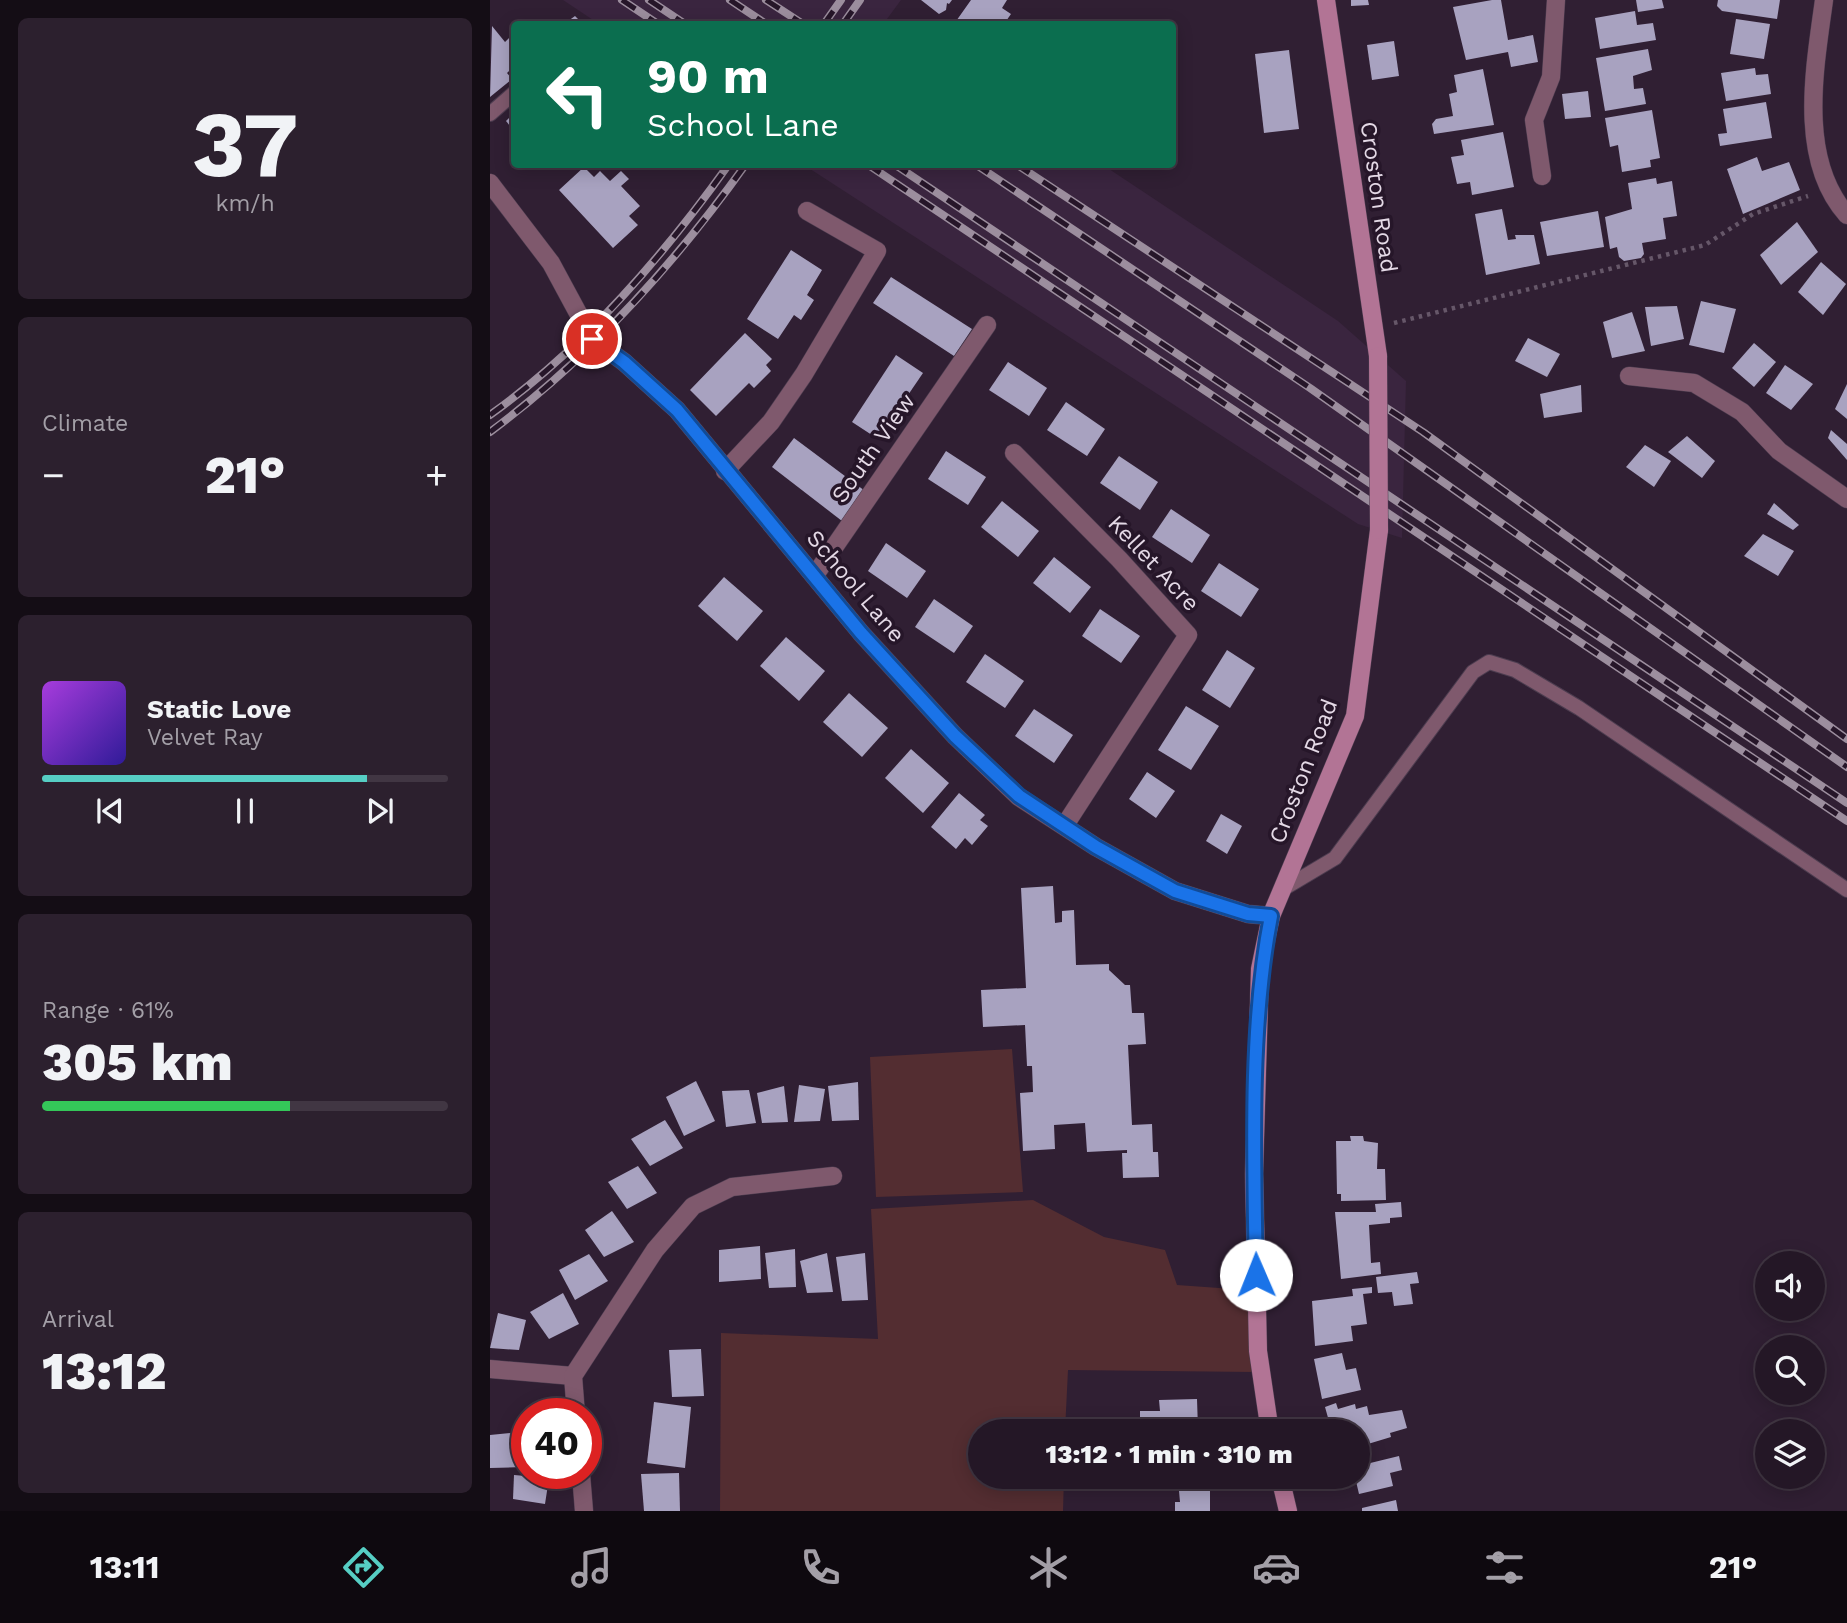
<!DOCTYPE html>
<meta charset="utf-8">
<style>
:root{--surface:#241726;--page:#2c202e;--text:#f1f3f6;--muted:#a39fa7;--line:#413643;--accent:#56cec4}
body{margin:0;font-family:"Work Sans",sans-serif;background:var(--page);color:var(--text);height:100vh;display:flex;flex-direction:column;font-size:26px;white-space:nowrap}
*{box-sizing:border-box;margin:0}
p{font-size:23px;color:var(--muted)}
.icon{flex:none;width:38px;height:38px;fill:none;stroke:currentColor;stroke-width:2;stroke-linecap:round;stroke-linejoin:round}
.map{position:relative;flex:1;overflow:hidden}
.side{display:flex;flex-direction:column;gap:18px;padding:18px;background:#140d15;width:490px}
.side>*{flex:none}
.hud{position:absolute;left:21px;top:21px;width:665px;height:147px;border-radius:7px;box-shadow:0 4px 18px #0003,0 0 0 2px var(--line);background:#0b6e4f;color:#fff;overflow:hidden}
.fabs{position:absolute;left:1265px;top:1251px;display:grid;gap:14px}
.fabs a{display:grid;place-items:center;width:70px;height:70px;border-radius:50%;background:var(--surface);box-shadow:0 4px 18px #0003,0 0 0 2px var(--line);font-size:35px}
.speed{position:absolute;left:21px;top:1398px;display:flex;gap:14px;font-size:35px;font-weight:700;text-align:center}
.speed>*{display:grid;place-content:center;width:91px;height:91px;border-radius:50%;background:var(--surface);box-shadow:0 4px 18px #0003,0 0 0 2px var(--line);line-height:1}
.speed .limit{border:10px solid #d22;background:#fff;color:#111}
.pin{position:absolute;display:grid;place-items:center;width:60px;height:60px;color:#fff;margin:-30px;border:4px solid #fff;border-radius:50%;box-shadow:0 2px 7px #0007}
.me{position:absolute;width:77px;margin:-38px;rotate:359deg;stroke-linejoin:round;filter:drop-shadow(0 0 5px #0008)}
.turn{display:flex;align-items:center;gap:24px;height:147px;padding:0 21px;font-size:32px}
.turn .icon{width:91px;height:91px;stroke-width:2.5}
.turn b{display:block;font-size:49px;line-height:60px}
.big{font-size:52px;font-weight:800;line-height:1.1}
.side .widget{flex:1;display:flex;flex-direction:column;justify-content:center;gap:10px;min-width:0;padding:0 24px;border-radius:10px;background:var(--page)}
.side .dial{align-items:center;gap:0}
.dial b{font-size:91px;line-height:1}
.song{display:flex;align-items:center;gap:21px}
.cover{width:84px;height:84px;border-radius:10px;background:linear-gradient(135deg,hsl(280 70% 55%),hsl(250 70% 35%))}
.played{height:7px;border-radius:4px;background:linear-gradient(90deg,var(--accent) 80%,var(--line) 80%)}
.keys{display:flex;justify-content:space-around;direction:ltr}
.heat{display:flex;justify-content:space-between;align-items:center;font-size:38px;direction:ltr}
.charge{height:10px;border-radius:5px;background:linear-gradient(90deg,#34c759 61%,var(--line) 0)}
.trip{position:absolute;left:478px;top:1419px;width:402px;height:70px;border-radius:35px;background:var(--surface);box-shadow:0 4px 18px #0003,0 0 0 2px var(--line);font-weight:800;line-height:70px;text-align:center}
.dock{display:flex;height:112px;justify-content:space-around;align-items:center;background:#0e090f;color:var(--muted)}
.dock .icon{width:49px;height:49px}
.dock .on{color:var(--accent)}
.dock b{font-size:32px;color:var(--text)}
main{display:flex;flex:1;min-height:0}
.map>svg:first-child{display:block}
.built{fill:#3a253f}
.green{fill:#532d31}
.building{fill:#a8a2c0}
.lines{fill:none;stroke-linecap:round;stroke-linejoin:round}
.lane-casing{stroke:#4d3d50;stroke-width:16}
.street-casing{stroke:#4d3d50;stroke-width:19}
.secondary-casing{stroke:#4d3d50;stroke-width:19}
.path{stroke:#665769;stroke-width:4.5;stroke-dasharray:3.5 5;stroke-linecap:butt}
.lane{stroke:#7f596d;stroke-width:14}
.street{stroke:#7f596d;stroke-width:18}
.secondary{stroke:#b27495;stroke-width:18}
.rail-casing{stroke:#9c8e9e;stroke-width:8}
.rail{stroke:#261629;stroke-width:5;stroke-dasharray:16;stroke-linecap:butt}
.secondary-bridge-casing{stroke:#4d3d50;stroke-width:19;stroke-linecap:butt}
.secondary-bridge{stroke:#b27495;stroke-width:18}
.route-casing{stroke:#114b97;stroke-width:18}
.route{stroke:#1a73e8;stroke-width:12}
.labels{text-anchor:middle;stroke-width:7;stroke-linejoin:round;paint-order:stroke}
.street-label{font-size:23px;fill:#e4d9e6;stroke:#261629}
</style>
<main>
<section class="side">
<div class="widget dial"><b>37</b><p>km/h</p></div>
<div class="widget"><p>Climate</p>
<div class="heat"><a>−</a><b class="big">21°</b><a>+</a></div>
</div>
<div class="widget">
<div class="song"><i class="cover"></i><div><b>Static Love</b><p>Velvet Ray</p></div></div>
<div class="played"></div>
<div class="keys"><svg class="icon" aria-label="previous" viewBox="0 0 24 24"><path d="M18 5L8 12l10 7zM5 5v14"/></svg><svg class="icon" aria-label="pause" viewBox="0 0 24 24"><path d="M8 5v14M16 5v14"/></svg><svg class="icon" aria-label="next" viewBox="0 0 24 24"><path d="M6 5l10 7-10 7zM19 5v14"/></svg></div>
</div>
<div class="widget"><p>Range · 61%</p><b class="big">305 km</b><div class="charge"></div></div>
<div class="widget"><p>Arrival</p><b class="big">13:12</b></div>
</section>
<div class="map">
<svg width="1357" height="1511" viewBox="0 0 1357 1511">
<rect width="100%" height="100%" fill="#301f33"/>
<g class="built">
<polygon points="73,0 411,0 397,19 404,24 109,24"/>
<polygon points="314,165 613,165 848,321 916,381 912,538 868,524"/>
</g>
<g class="green">
<polygon points="522,1049 533,1192 386,1197 380,1057"/>
<polygon points="543,1200 614,1237 675,1250 687,1285 757,1290 765,1372 578,1370 575,1431 490,1432 490,1477 574,1477 573,1511 230,1511 231,1333 388,1339 381,1209"/>
</g>
<g class="building">
<polygon points="431,0 462,0 459,4 457,3 456,10 449,14"/>
<polygon points="481,0 517,0 512,8 521,14 514,24 485,24 481,22 479,24 464,24"/>
<polygon points="861,0 878,0 879,5 861,6"/>
<polygon points="1002,0 1011,0 1018,40 1043,35 1048,62 1021,67 1018,52 976,60 963,7"/>
<polygon points="1146,0 1172,0 1174,8 1148,12"/>
<polygon points="1228,0 1290,0 1287,19 1232,11 1227,6"/>
<polygon points="1145,11 1147,25 1163,23 1166,40 1110,49 1105,18"/>
<polygon points="85,16 93,24 74,24"/>
<polygon points="1246,19 1280,24 1274,59 1240,54"/>
<polygon points="2,26 15,42 20,37 24,42 24,66 17,73 22,79 0,97"/>
<polygon points="904,41 909,76 882,80 877,45"/>
<polygon points="1158,49 1162,70 1143,76 1144,89 1153,88 1156,104 1115,111 1106,58"/>
<polygon points="799,50 809,129 774,133 765,54"/>
<polygon points="1265,68 1266,75 1278,74 1281,94 1236,101 1231,73"/>
<polygon points="993,69 1004,125 944,134 942,124 946,119 963,116 959,94 967,92 964,75"/>
<polygon points="1098,91 1101,117 1075,119 1072,94"/>
<polygon points="1276,102 1282,138 1230,146 1228,134 1237,133 1233,109"/>
<polygon points="1162,110 1170,158 1160,160 1161,167 1132,172 1128,145 1120,147 1115,118"/>
<polygon points="24,113 24,131 16,121"/>
<polygon points="1013,132 1024,187 982,195 980,182 967,184 961,157 974,155 971,140"/>
<polygon points="1267,157 1272,171 1299,162 1310,190 1253,214 1237,169"/>
<polygon points="94,167 104,177 110,171 120,181 131,171 139,179 131,186 150,206 139,216 148,225 123,248 69,190"/>
<polygon points="1166,178 1167,184 1182,181 1187,216 1173,218 1176,239 1152,243 1154,254 1151,258 1134,261 1129,257 1127,247 1120,249 1115,217 1142,209 1138,183"/>
<polygon points="1012,209 1018,240 1026,239 1025,235 1044,235 1050,264 996,275 985,214"/>
<polygon points="1108,211 1114,247 1057,256 1050,222"/>
<polygon points="1307,222 1328,252 1291,285 1270,255"/>
<polygon points="301,250 332,270 317,295 324,300 311,320 304,315 288,339 257,319"/>
<polygon points="1331,262 1356,284 1333,315 1308,292"/>
<polygon points="401,277 482,329 464,356 383,303"/>
<polygon points="1211,301 1246,309 1234,353 1199,345"/>
<polygon points="1187,306 1194,339 1161,346 1155,307"/>
<polygon points="1142,312 1155,351 1122,358 1113,322"/>
<polygon points="255,333 282,359 276,365 281,371 264,388 259,383 226,416 200,390"/>
<polygon points="1038,338 1070,354 1057,377 1025,361"/>
<polygon points="1264,343 1286,362 1264,387 1242,368"/>
<polygon points="406,355 433,373 388,439 362,422"/>
<polygon points="518,362 557,388 539,416 499,390"/>
<polygon points="1295,365 1323,384 1301,410 1276,393"/>
<polygon points="1357,384 1357,419 1345,409"/>
<polygon points="1091,385 1092,412 1054,418 1050,394"/>
<polygon points="576,402 615,429 597,456 557,430"/>
<polygon points="1341,430 1357,444 1357,460 1338,438"/>
<polygon points="1197,436 1225,461 1212,478 1178,452"/>
<polygon points="304,438 375,491 352,521 282,467"/>
<polygon points="1155,445 1181,461 1164,487 1136,467"/>
<polygon points="456,451 496,477 478,505 438,479"/>
<polygon points="629,456 668,482 650,510 610,483"/>
<polygon points="512,501 549,531 528,557 491,527"/>
<polygon points="1284,503 1309,525 1303,530 1277,514"/>
<polygon points="681,509 720,535 702,563 662,537"/>
<polygon points="1273,534 1304,551 1288,576 1254,556"/>
<polygon points="396,543 436,571 417,598 378,571"/>
<polygon points="564,557 601,587 580,613 543,583"/>
<polygon points="729,563 769,589 751,617 711,591"/>
<polygon points="234,577 273,611 247,641 208,606"/>
<polygon points="444,599 483,626 464,653 425,627"/>
<polygon points="610,609 650,636 631,663 592,636"/>
<polygon points="296,637 335,671 309,701 270,666"/>
<polygon points="737,650 765,668 740,708 712,690"/>
<polygon points="495,654 534,681 515,708 476,682"/>
<polygon points="359,693 398,728 372,757 333,722"/>
<polygon points="696,706 729,726 701,770 668,750"/>
<polygon points="544,709 583,735 564,763 525,736"/>
<polygon points="421,749 459,783 433,813 395,778"/>
<polygon points="657,772 685,791 666,818 639,799"/>
<polygon points="469,793 495,815 490,820 498,826 482,845 475,838 466,849 441,827"/>
<polygon points="731,814 752,826 737,854 716,841"/>
<polygon points="563,886 565,923 572,922 572,911 584,910 586,965 619,964 619,970 635,985 640,985 642,1013 654,1013 656,1044 638,1045 642,1125 662,1124 663,1152 668,1152 669,1177 633,1178 632,1153 637,1153 637,1150 597,1152 595,1123 564,1125 565,1149 533,1151 530,1093 543,1092 542,1066 537,1066 535,1025 493,1027 491,990 536,988 531,888"/>
<polygon points="206,1081 225,1121 194,1136 176,1097"/>
<polygon points="368,1082 369,1120 342,1121 338,1086"/>
<polygon points="309,1085 335,1089 330,1121 304,1122"/>
<polygon points="294,1086 298,1122 272,1123 267,1093"/>
<polygon points="259,1090 266,1123 236,1127 232,1091"/>
<polygon points="175,1120 193,1148 160,1166 141,1139"/>
<polygon points="860,1136 873,1136 874,1141 888,1143 887,1169 895,1169 896,1200 851,1201 851,1194 847,1194 846,1141 861,1141"/>
<polygon points="148,1166 167,1193 137,1209 118,1182"/>
<polygon points="911,1202 912,1217 900,1218 900,1223 879,1225 881,1263 890,1262 891,1274 851,1279 845,1212 886,1212 885,1204"/>
<polygon points="122,1211 144,1242 114,1257 95,1230"/>
<polygon points="270,1246 271,1279 229,1282 229,1250"/>
<polygon points="305,1249 306,1287 279,1288 275,1253"/>
<polygon points="337,1253 343,1292 317,1293 310,1261"/>
<polygon points="375,1253 378,1300 352,1301 346,1257"/>
<polygon points="99,1254 118,1281 85,1300 69,1270"/>
<polygon points="927,1272 929,1283 920,1284 923,1304 904,1306 902,1292 888,1293 886,1277"/>
<polygon points="882,1287 882,1293 873,1294 877,1324 861,1326 863,1341 825,1346 822,1301 863,1296 862,1289"/>
<polygon points="73,1293 89,1324 59,1339 40,1312"/>
<polygon points="8,1313 36,1320 29,1350 0,1348"/>
<polygon points="211,1349 214,1396 182,1397 179,1350"/>
<polygon points="852,1353 856,1370 866,1368 871,1390 832,1399 824,1359"/>
<polygon points="707,1399 708,1429 650,1431 650,1411 670,1411 669,1400"/>
<polygon points="164,1402 201,1407 195,1468 157,1463"/>
<polygon points="846,1403 848,1409 865,1404 866,1409 877,1406 879,1415 912,1410 917,1428 900,1433 901,1437 868,1447 868,1432 842,1432 835,1407"/>
<polygon points="30,1432 34,1467 0,1468 0,1435"/>
<polygon points="909,1456 912,1470 900,1473 903,1486 869,1494 865,1477 868,1477 868,1466"/>
<polygon points="189,1473 190,1511 154,1511 151,1474"/>
<polygon points="24,1475 59,1478 55,1504 23,1499"/>
<polygon points="720,1490 720,1511 685,1511 685,1502 690,1502 689,1491"/>
<polygon points="906,1500 908,1511 872,1511 872,1508"/>
</g>
<g class="lines">
<g class="lane-casing">
<g id="lane">
<polyline points="0,114 24,93"/>
<polyline points="793,889 845,858 983,672 999,662 1025,670 1089,708 1357,890"/>
</g>
</g>
<g class="street-casing">
<g id="street">
<path d="M1334 0C1325 67 1307 159 1357 215"/>
<polyline points="1052,176 1044,120 1061,77 1066,0"/>
<polyline points="0,183 61,263 102,339 134,362 187,410 371,633 465,736 529,797 606,847 685,891 758,914 781,916"/>
<polyline points="1139,376 1204,383 1252,412 1289,451 1357,499"/>
<polyline points="524,453 629,559 698,635 575,825"/>
<polyline points="235,471 281,422 314,374 387,251 317,211"/>
<polyline points="325,575 497,325"/>
<polyline points="0,1369 83,1376"/>
<polyline points="86,1414 83,1376 165,1250 203,1206 242,1187 343,1176"/>
<polyline points="91,1474 94,1511"/>
</g>
</g>
<g class="secondary-casing">
<g id="secondary">
<polyline points="836,0 888,356"/>
<polyline points="780,1432 768,1351 764,1174 770,969 781,916 865,716 889,530"/>
<polyline points="790,1477 798,1511"/>
</g>
</g>
<polyline class="path" points="904,323 1215,245 1263,214 1318,196"/>
<use href="#lane" class="lane"/>
<use href="#street" class="street"/>
<use href="#secondary" class="secondary"/>
<g class="rail-casing">
<g id="rail">
<polyline points="132,0 168,24"/>
<polyline points="159,0 195,24"/>
<polyline points="240,0 276,24"/>
<polyline points="276,0 313,24"/>
<polyline points="334,24 351,0"/>
<polyline points="353,24 370,0"/>
<polyline points="377,164 1357,821"/>
<polyline points="404,164 1357,803"/>
<polyline points="485,164 820,388 1357,767"/>
<polyline points="526,164 933,432 1357,739"/>
<path d="M0 415C94 348 172 258 239 164"/>
<path d="M0 432C101 357 183 266 256 164"/>
</g>
</g>
<use href="#rail" class="rail"/>
<g class="secondary-bridge-casing">
<polyline id="secondary-bridge" points="888,356 889,530"/>
</g>
<use href="#secondary-bridge" class="secondary-bridge"/>
</g>
<g class="lines">
<g class="route-casing">
<path id="route" d="M102 339 134 362 187 410 371 633 465 736 529 796 606 847 685 891 758 914 781 916C759 1028 764 1161 766 1275"/>
</g>
<use href="#route" class="route"/>
</g>
<g class="labels">
<g class="street-label">
<text transform="translate(889 197) rotate(82)" y="8">Croston Road</text>
<text transform="translate(383 448) rotate(-55)" y="8">South View</text>
<text transform="translate(664 563) rotate(47)" y="8">Kellet Acre</text>
<text transform="translate(366 586) rotate(50)" y="8">School Lane</text>
<text transform="translate(813 771) rotate(-69)" y="8">Croston Road</text>
</g>
</g>
</svg>
<div class="fabs">
<a><svg class="icon" aria-label="sound" viewBox="0 0 24 24"><path d="M4 9h4l5-4v14l-5-4H4zM17 9q2 3 0 6"/></svg></a>
<a><svg class="icon" aria-label="search" viewBox="0 0 24 24"><circle cx="10" cy="10" r="6"/><path d="M15 15l6 6"/></svg></a>
<a><svg class="icon" aria-label="layers" viewBox="0 0 24 24"><path d="M12 4l9 5-9 5-9-5zM3 14l9 5 9-5"/></svg></a>
</div>
<div class="speed"><div class="limit">40</div></div>
<div class="pin" style="left:102px;top:339px;background:#d93025"><svg class="icon" aria-label="arrive" viewBox="0 0 24 24"><path d="M6 21V4h12l-3 4 3 4H6"/></svg></div>
<svg class="me" style="left:766px;top:1275px" viewBox="-20 -20 40 40"><circle r="19" fill="#fff"/><path d="M0-13L10 11 0 6-10 11z" fill="#1a73e8"/></svg>
<div class="trip">13:12 · 1 min · 310 m</div>
<div class="hud">
<div class="turn"><svg class="icon" aria-label="left" viewBox="0 0 24 24"><path d="M17 20v-9H6M10 6l-5 5 5 5"/></svg><div><b>90 m</b>School Lane</div></div>
</div>
</div>
</main>
<nav class="dock">
<b>13:11</b>
<svg class="icon on" aria-label="directions" viewBox="0 0 24 24"><path d="M12 3l9 9-9 9-9-9zM9 14v-3h6M13 9l2 2-2 2"/></svg>
<svg class="icon" aria-label="music" viewBox="0 0 24 24"><path d="M9 18V5l10-2v13"/><circle cx="6" cy="18" r="3"/><circle cx="16" cy="16" r="3"/></svg>
<svg class="icon" aria-label="phone" viewBox="0 0 24 24"><path d="M5 4h4l2 5-3 2q2 4 5 5l2-3 5 2v4C11 20 4 13 5 4z"/></svg>
<svg class="icon" aria-label="climate" viewBox="0 0 24 24"><path d="M12 3v18M4 7l16 10M4 17L20 7"/></svg>
<svg class="icon" aria-label="car" viewBox="0 0 24 24"><path d="M5 17H2v-5l4-1 3-4h7l3 4 3 1v5h-3M9 17h6M6 11h13"/><circle cx="7" cy="17" r="2"/><circle cx="17" cy="17" r="2"/></svg>
<svg class="icon" aria-label="filters" viewBox="0 0 24 24"><path d="M4 7h16M4 17h16"/><circle cx="9" cy="7" r="2"/><circle cx="15" cy="17" r="2"/></svg>
<b>21°</b>
</nav>
